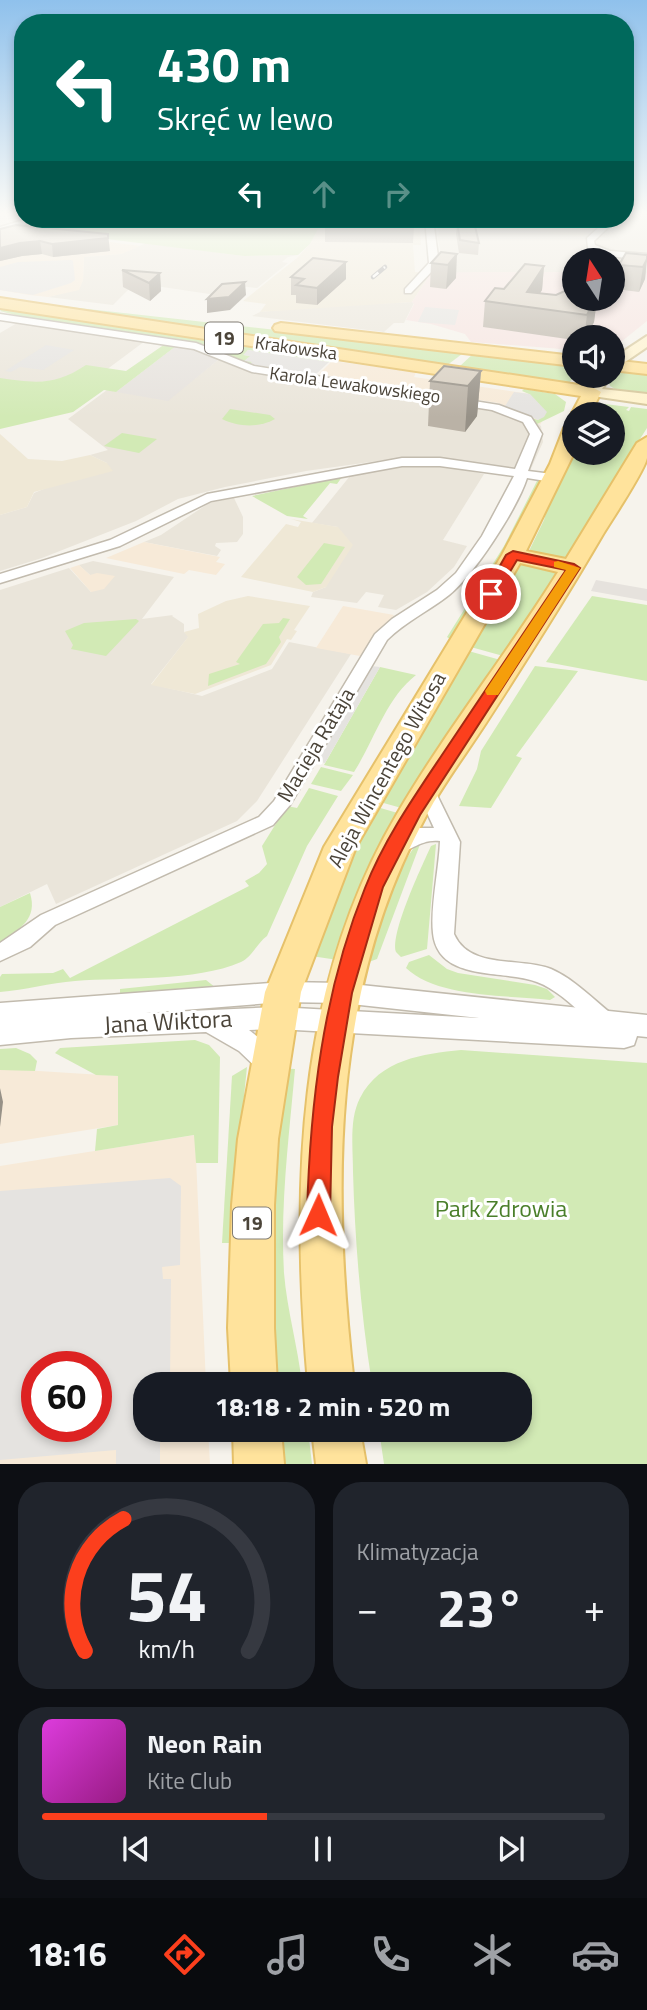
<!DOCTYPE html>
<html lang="pl">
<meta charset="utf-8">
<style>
:root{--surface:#171b24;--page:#20242c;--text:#f1f3f6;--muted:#9ea1a6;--line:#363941;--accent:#fc3f1d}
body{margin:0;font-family:"Titillium Web",sans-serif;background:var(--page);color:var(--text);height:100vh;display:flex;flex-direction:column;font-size:26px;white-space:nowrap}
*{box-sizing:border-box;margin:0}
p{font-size:23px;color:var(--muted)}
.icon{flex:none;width:38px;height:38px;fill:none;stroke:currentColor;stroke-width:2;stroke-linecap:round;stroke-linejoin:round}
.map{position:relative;height:1464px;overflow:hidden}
.side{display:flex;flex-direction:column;gap:18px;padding:18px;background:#0d0f14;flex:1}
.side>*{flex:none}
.guide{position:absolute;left:14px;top:14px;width:620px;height:214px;border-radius:28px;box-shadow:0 4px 10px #0003;background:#00695c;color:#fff;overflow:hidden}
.needle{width:46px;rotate:348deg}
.buttons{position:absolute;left:562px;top:248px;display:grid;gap:14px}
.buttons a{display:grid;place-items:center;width:63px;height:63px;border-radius:50%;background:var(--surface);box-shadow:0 4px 10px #0003;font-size:35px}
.speed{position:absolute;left:21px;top:1351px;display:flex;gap:14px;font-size:35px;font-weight:700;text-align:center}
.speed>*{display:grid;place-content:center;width:91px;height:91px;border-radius:50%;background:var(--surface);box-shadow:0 4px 10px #0003;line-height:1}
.speed .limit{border:10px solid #d22;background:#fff;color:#111}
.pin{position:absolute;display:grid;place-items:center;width:60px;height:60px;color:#fff;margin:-30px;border:4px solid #fff;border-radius:50%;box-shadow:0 2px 7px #0007}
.me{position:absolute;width:77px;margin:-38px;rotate:1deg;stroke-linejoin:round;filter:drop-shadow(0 0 5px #0008)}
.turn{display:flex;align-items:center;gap:24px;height:147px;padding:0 28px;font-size:32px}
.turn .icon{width:91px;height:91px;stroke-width:2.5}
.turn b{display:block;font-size:49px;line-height:60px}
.lanes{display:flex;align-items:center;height:66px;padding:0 28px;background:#0003;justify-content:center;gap:35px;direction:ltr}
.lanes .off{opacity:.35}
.big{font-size:52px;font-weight:700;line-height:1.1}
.side .card{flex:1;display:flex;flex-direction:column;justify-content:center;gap:10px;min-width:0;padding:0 24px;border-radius:28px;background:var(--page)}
.side .dial{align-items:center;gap:0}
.dial svg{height:182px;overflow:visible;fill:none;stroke:var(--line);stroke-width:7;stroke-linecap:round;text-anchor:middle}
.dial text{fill:var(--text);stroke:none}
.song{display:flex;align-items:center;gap:21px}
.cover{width:84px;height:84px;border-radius:10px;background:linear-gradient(135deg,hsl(300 70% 55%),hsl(310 70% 35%))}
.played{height:7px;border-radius:4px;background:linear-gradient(90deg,var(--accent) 40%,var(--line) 40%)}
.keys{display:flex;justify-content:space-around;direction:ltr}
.heat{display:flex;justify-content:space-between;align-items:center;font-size:38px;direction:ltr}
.side .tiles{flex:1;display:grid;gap:18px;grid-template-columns:1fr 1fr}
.card:last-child{grid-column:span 2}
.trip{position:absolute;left:133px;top:1372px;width:399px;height:70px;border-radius:28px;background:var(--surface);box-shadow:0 4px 10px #0003;font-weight:700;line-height:70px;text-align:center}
.menu{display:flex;height:112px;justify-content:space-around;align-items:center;background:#090b0e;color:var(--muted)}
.menu .icon{width:49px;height:49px}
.menu .selected{color:var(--accent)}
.menu b{font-size:32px;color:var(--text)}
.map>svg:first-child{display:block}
.residential{fill:#eae5da}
.commercial{fill:#f7ead8;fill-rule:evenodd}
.industrial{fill:#e6e2dd}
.education{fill:#efe8d6}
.medical{fill:#f6e3e0}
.green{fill:#d2eab5}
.parking{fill:#e5e3e0;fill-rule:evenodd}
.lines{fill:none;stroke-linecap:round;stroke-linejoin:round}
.minor-casing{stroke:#c2bbae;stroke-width:3}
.tertiary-casing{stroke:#c2bbae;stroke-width:3}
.secondary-casing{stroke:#d6c79b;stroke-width:4}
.primary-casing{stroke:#e6c16a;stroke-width:4}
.minor{fill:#fff;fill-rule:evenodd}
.tertiary{fill:#fff;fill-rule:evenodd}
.secondary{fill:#fff3cd;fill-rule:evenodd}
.primary{fill:#ffe39c;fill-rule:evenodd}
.rail-casing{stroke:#9a9a9a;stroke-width:4.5}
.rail{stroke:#fff;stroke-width:2.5;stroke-dasharray:7;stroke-linecap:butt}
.wall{fill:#bab2a6}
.shaded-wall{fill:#979187}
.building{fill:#d8cfc1;stroke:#979187;stroke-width:2}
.route{fill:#fc3f1d;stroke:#a42913;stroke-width:2}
.slow{fill:#f59e0b}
.labels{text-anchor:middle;stroke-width:6;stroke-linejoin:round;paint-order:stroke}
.far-street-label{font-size:18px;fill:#4b4439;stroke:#fff}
.shield{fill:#fff;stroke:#817c74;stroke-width:2}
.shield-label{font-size:19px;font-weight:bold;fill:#4b4439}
.street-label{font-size:21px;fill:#4b4439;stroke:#fff}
.near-street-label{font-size:24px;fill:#4b4439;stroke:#fff}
.near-park-label{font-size:24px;fill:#4a7f2a;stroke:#fff}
</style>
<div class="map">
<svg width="647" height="1464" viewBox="0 0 647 1464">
<rect width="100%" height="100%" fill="#f6f3ec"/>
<g class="residential">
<polygon points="625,212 647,212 647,273 613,273 612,261 574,261 574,272 440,273 441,254 437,235 439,233 435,219 625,219"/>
<polygon points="146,243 244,256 298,255 288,257 282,262 288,263 257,288 240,286 216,295 149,285 131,287 113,305 48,297 79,289 83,280 84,257 121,254"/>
<polygon points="412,302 414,303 404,323 394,323 384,332 252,316 260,312 314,307"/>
<polygon points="17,323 145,341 98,376 0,386 0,333"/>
<polygon points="218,360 246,371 373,386 501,405 523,413 541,426 543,442 530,471 455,459 406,457 306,471 225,487 178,499 136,521 42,558 0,571 0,515 27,507 34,493 107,463 90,455 108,450 68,419 107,390 168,400"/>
<polygon points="406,466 450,467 484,474 443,540 467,546 454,567 427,592 396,610 378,607 384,595 366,592 357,603 311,597 313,592 326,587 338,527 312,523 350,476"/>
<polygon points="234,498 243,517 243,534 237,542 216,543 215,546 221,550 217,556 144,542 161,535 209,503"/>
<polygon points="93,561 174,577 142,619 173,615 172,616 184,624 184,632 189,636 151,684 202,696 272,669 289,642 351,654 257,801 237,821 56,904 47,884 0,907 0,590 69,568 91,592 90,575 79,565"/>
</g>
<g class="commercial">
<polygon points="21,230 140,246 121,254 84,257 83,280 79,290 48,297 29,295 0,290 0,235"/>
<polygon points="332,361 416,372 414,377 530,394 547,412 540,425 525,413 498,403 319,374"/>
<polygon points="144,542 220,557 216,562 225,564 216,575 189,570 184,574 106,558"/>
<polygon points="79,565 90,575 97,573 115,576 104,589 91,592 70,568"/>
<polygon points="343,606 394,615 360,656 316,648"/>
<polygon points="7,1069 118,1076 118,1125 0,1144 0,1070"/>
<path d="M195 1135 206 1384H145V1430H208L210 1464H0V1166ZM37 1367H96V1426H37Z"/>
</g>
<g class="industrial">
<polygon points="176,346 200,351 218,360 168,401 116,392"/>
<polygon points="596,580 647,589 647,601 591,591"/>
</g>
<g class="education">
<polygon points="419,219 421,245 413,245 415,272 431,273 412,302 260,312 266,304 243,301 297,258 310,244 322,222"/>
<polygon points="495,219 602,219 582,237 477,223"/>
<polygon points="0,434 28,459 62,461 90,455 107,463 113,471 34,492 27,507 0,515"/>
<polygon points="291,519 338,527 353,545 326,587 313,592 241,577 286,524 298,527 301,522"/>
<polygon points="248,596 310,606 294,630 297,631 291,640 287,639 271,665 195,694 151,685 188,637 184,632 199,628 198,614 226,601"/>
</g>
<polygon class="medical" points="480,272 574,272 574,299 612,299 613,273 647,273 647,321 616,346 613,347 612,338 574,338 574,350 471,342 465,334 431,324 406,320 414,304 412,302 431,273"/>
<g class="green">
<polygon points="51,219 398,219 322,222 310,244 298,255 244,256 26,229"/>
<polygon points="16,301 466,351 446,366"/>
<polygon points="2,309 340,360 329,362 248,350 244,355 251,356 252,365 279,369 276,370 245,365 208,347 188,343 30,319 0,311"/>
<path d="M165 344 176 346 116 392 104 390 73 412 0 429V378C35 383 55 386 86 365L126 371Z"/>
<polygon points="475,352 574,363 574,376 567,386 459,367"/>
<polygon points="626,371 647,372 647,395 620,392 610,386 609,383 615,374"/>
<polygon points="524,389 555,394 566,402 564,411 537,424 531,418 538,420 546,412 529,394 522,391"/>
<polygon points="597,403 629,407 626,410 629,411 631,407 647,409 647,428 603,496 596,517 572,557 565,560 531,553 530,549 544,520 551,496 574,449 574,453 612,453 612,415 591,415"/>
<path d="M230 409 270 415 275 419C259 428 238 427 222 419Z"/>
<polygon points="122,433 157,439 139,453 104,446"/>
<polygon points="342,477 337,484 330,483 303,516 308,519 287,516 252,496"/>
<polygon points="538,479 544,481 519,530 452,641 447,637 504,546"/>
<polygon points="324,543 345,547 321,584 306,585 297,577"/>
<polygon points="520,562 556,572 507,657 467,646"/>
<polygon points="592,596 647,605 647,681 546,662"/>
<polygon points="283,618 290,619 279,637 281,642 266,664 208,686 209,674 240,664 236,662 263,624 279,623"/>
<polygon points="136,619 139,621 106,656 71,649 73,645 65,631 84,623"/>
<polygon points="465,650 504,661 405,809 380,802"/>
<polygon points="535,666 578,671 516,756 522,758 491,808 459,806 477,769 481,751"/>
<path d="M380 667 416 675C386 698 374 741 354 772L324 765Z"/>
<polygon points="321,767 353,775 341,791 311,784"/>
<path d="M309 788 338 796 307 846 267 936C257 943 253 956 241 962 195 982 124 977 75 981 50 983 25 990 0 992V977L2 974 53 973 63 969 70 978 249 886 245 881 259 873 267 864 262 846 287 806 297 808Z"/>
<polygon points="377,807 401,814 338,960 311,956 342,872"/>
<path d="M422 839 377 959 366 963C376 932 399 858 422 839Z"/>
<path d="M436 844 427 949 401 957 396 952C390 933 422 866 431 846Z"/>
<path d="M30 893C38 919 20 929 0 942V907Z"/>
<path d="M429 955 447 969 458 973 535 985 547 989 555 997 550 1000C508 995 437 998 406 968L409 962Z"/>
<polygon points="206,980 216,988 163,993 120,993 120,989"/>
<polygon points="195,1040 209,1045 220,1057 218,1163 196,1163 194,1135 95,1151 97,1129 118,1125 118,1076 96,1075 55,1053 60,1048"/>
<polygon points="16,1048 30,1054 37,1061 35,1071 0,1070 0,1049"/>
<path d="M461 1050 647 1063V1464H384L379 1430H520V1384H372C361 1314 355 1243 353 1172 353 1149 349 1119 360 1098 380 1059 423 1054 461 1050Z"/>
<polygon points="247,1067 229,1243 222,1243 232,1076"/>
<path d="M278 1068 295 1069C289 1137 280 1205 284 1273 287 1310 298 1347 302 1384H267L264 1338Z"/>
<polygon points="270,1430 308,1430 312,1464 273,1464"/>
</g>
<g class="parking">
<polygon points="71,260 73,261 75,280 71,283 33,295 0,290 0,267 18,262"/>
<polygon points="425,307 459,310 455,325 418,322"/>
<polygon points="46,345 74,350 43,370 20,367 11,372 5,371"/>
<polygon points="248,350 329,362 316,374 250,364 252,362 244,361 250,356 243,355"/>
<polygon points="514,392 530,394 547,412 544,417 538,420 505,406"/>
<polygon points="371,666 380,667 325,763 315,761"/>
<path d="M170 1178 181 1186V1191L180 1265 162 1267 163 1279H171L170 1384H145V1430H160V1464H116V1450L0 1460V1191ZM37 1367H96V1426H37Z"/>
</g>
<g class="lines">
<g class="minor-casing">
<g id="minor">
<polygon points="425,219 433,219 439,264 411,293 405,293 405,289 429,263"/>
<polygon points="608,219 617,219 594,241 595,245 610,251 647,254 647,260 608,256 588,248 587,238"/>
<path d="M0 314 196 343 254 366 499 405 531 417 542 434 528 471 552 474 558 478 552 482 527 478C517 509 474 575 449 595 429 611 406 621 387 640L290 805 273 825 55 925 30 947 0 961V943L41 915 259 817 274 801 375 634 392 619 437 590 456 573 482 536 514 476 440 466H402L211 501 120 546 0 583V574L110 540 207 494 402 458H440L515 469 530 434 523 422 492 410 252 372 194 349 0 320Z"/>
<path d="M426 785 435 791 460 842 454 934C470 970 520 957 551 969 574 979 594 1000 613 1015L616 1021 613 1027 605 1030 597 1027C579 1012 559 990 537 982 505 969 438 983 433 933 430 907 439 869 440 841 418 838 407 857 389 852L386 847 389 842 419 828H434L417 791Z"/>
</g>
</g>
<g class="tertiary-casing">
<g id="tertiary">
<polygon points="27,219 42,219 0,233 0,227"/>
<path d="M283 982 342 983 647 1015V1037L637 1036 634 1045 624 1048 277 1029 249 1030 279 1054 283 1062 279 1070 269 1073 259 1070 239 1051 206 1032 71 1038 0 1045V1003ZM283 1002 342 1003 479 1018 277 1007 146 1013Z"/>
</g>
</g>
<g class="secondary-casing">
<g id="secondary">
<polygon points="647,336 647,347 612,371 612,359"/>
<polygon points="595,376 611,376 602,389 647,394 647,404 586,395 584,392"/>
</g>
</g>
<g class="primary-casing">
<g id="primary">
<polygon points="0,298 592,387 601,392 590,415 574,415 574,419 571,415 581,396 0,308"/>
<polygon points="281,323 574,356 574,366 275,331 273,328 275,325"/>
<polygon points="612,360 647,364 647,374 612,370"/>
<path d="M574 422V453L526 551 566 559 637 443 647 437C647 444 647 452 647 458 644 472 611 521 602 536 566 598 526 661 486 723 466 754 443 784 426 816 330 992 332 1191 354 1384H308C291 1190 295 987 397 814 446 730 507 654 558 572L520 563 356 847 301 992 278 1139 274 1205V1328L277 1384H231L228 1328 232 1205 238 1139 265 992 324 847 502 555 550 464 564 428Z"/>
<polygon points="233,1430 281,1430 284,1464 234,1464"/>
<polygon points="312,1430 360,1430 366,1464 316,1464"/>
</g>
</g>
<use href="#minor" class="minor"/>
<use href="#tertiary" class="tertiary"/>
<use href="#secondary" class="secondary"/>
<use href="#primary" class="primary"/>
<g class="rail-casing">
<polyline id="rail" points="373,277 385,267"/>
</g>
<use href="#rail" class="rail"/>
</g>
<g class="wall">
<polygon points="325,219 414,227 413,243 325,242"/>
<polygon points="457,222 479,243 478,255 459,253 456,234"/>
<polygon points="0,229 110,251 53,257 42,254 22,256 0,261"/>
<polygon points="441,252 456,278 446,289 430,287 431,263"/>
<polygon points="647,255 645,279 639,292 616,289 619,265"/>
<polygon points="544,266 542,290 540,293 574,299 597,299 594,322 586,338 574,338 574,340 483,327 485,301 504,289"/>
<polygon points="122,270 160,273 161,291 150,301 123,287"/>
<polygon points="291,277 346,279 317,305 296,303 296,295 291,295"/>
<polygon points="481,371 477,416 465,432 428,426 430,381"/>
</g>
<g class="shaded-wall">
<polygon points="108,234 110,251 53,257 52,244"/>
<polygon points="40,241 42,254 22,256 0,261 0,248 20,243"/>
<polygon points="457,254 456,278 446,289 448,265"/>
<polygon points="647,259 645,279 639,292 643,267"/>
<polygon points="346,262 346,279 317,305 317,288"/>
<polygon points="544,266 542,290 531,308 527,292"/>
<polygon points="160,273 161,291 150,301 149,283"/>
<polygon points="245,282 246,295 230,310 207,313 207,299"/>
<polygon points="595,299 597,299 594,322 586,338 584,338 587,315"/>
<polygon points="481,371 477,416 465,432 468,386"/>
<polygon points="0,1088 3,1102 0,1127"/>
</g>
<g class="building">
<polygon points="325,219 413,219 414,227 325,226"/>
<polygon points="457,222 474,222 479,243 460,240"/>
<polygon points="16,225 108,234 108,238 52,244 40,241 20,243 0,248 0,229"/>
<polygon points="441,252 457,254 448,265 431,263"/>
<polygon points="626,253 647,255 647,259 643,267 619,265"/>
<polygon points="313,258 346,262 317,288 296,285 304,279 291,277"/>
<polygon points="525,264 544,266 527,292 556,295 569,289 574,290 574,299 595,299 587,315 485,301 495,288 504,289"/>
<polygon points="122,270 160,273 149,283"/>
<polygon points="245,282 229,297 207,299 222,284"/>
<polygon points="444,366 481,371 468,386 430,381"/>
</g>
<linearGradient id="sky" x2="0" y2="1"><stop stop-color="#8fc1ec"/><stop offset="0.51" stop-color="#fbfaf6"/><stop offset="1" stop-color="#fbfaf6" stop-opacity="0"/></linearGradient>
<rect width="647" height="417" fill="url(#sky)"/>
<path class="route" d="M513 551 574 564 580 568 420 815 383 887 352 993 338 1077 332 1127 330 1215 327 1222 318 1225 310 1222 307 1215C310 1104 323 992 365 888 385 837 418 791 448 746 487 688 526 629 566 570L517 560 495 597H486L484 594 506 555Z"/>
<polygon class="slow" points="558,561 580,568 498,695 487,695 485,691 566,570 554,567 554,562"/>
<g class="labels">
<g class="far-street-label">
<text transform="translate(296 348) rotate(8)" y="6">Krakowska</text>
<text transform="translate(355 385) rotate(8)" y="6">Karola Lewakowskiego</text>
</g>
<g class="shield">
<rect x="205" y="322.5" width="38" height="31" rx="5"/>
<rect x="233" y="1207.5" width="38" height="31" rx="5"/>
</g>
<g class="shield-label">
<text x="224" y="345">19</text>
<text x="252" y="1230">19</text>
</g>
<g class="street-label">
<text transform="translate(316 745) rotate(-59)" y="7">Macieja Rataja</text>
<text transform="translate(387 770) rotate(-61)" y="7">Aleja Wincentego Witosa</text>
</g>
<g class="near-street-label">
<text transform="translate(168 1022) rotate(-3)" y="8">Jana Wiktora</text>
</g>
<g class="near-park-label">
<text x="501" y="1217">Park Zdrowia</text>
</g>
</g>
</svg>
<div class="buttons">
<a><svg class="needle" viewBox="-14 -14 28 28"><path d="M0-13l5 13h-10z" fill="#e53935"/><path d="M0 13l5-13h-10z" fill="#9ea1a6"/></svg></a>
<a><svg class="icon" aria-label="sound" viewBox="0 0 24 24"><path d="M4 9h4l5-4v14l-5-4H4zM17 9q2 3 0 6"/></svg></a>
<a><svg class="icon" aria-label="layers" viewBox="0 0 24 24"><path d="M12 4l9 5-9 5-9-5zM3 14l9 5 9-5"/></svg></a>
</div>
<div class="speed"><div class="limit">60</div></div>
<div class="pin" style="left:491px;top:594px;background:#d93025"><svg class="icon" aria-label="arrive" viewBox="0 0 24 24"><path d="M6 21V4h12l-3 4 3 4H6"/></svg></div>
<svg class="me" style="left:318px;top:1215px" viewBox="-20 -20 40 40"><path d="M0-17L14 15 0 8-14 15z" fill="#fc3f1d" stroke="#fff" stroke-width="4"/></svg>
<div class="trip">18:18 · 2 min · 520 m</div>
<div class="guide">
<div class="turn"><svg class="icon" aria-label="left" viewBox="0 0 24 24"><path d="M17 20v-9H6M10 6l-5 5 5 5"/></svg><div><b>430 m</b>Skręć w lewo</div></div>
<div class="lanes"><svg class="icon" aria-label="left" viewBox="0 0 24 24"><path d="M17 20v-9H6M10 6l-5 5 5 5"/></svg><svg class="icon off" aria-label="ahead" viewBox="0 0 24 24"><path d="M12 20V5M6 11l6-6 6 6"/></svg><svg class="icon off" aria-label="right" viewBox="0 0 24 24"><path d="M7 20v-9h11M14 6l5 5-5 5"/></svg></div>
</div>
</div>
<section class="side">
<div class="tiles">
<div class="card dial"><svg viewBox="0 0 100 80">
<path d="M14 69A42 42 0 1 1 86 69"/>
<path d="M14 69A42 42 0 0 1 31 11" stroke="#fc3f1d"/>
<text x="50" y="56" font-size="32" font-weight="700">54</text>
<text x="50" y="72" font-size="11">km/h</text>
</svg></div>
<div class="card"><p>Klimatyzacja</p>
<div class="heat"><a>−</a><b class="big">23°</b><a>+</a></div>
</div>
<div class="card">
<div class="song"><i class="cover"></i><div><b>Neon Rain</b><p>Kite Club</p></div></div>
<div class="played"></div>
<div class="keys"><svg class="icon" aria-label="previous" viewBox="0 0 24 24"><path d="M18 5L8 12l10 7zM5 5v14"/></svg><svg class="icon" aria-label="pause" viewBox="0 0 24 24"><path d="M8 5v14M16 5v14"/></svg><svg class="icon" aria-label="next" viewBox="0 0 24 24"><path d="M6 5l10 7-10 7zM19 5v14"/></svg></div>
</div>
</div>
</section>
<nav class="menu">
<b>18:16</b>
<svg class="icon selected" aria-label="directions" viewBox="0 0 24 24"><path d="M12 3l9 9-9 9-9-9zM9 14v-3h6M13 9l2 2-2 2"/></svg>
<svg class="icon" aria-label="music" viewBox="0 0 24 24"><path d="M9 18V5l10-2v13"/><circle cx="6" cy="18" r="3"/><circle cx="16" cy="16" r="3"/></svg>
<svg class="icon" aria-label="phone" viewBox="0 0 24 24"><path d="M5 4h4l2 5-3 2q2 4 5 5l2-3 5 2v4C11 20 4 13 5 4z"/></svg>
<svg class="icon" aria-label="climate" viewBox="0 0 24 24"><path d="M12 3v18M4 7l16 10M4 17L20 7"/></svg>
<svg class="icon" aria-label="car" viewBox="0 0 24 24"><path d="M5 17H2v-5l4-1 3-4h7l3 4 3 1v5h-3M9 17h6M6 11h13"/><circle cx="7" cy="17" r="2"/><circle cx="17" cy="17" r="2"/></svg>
</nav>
